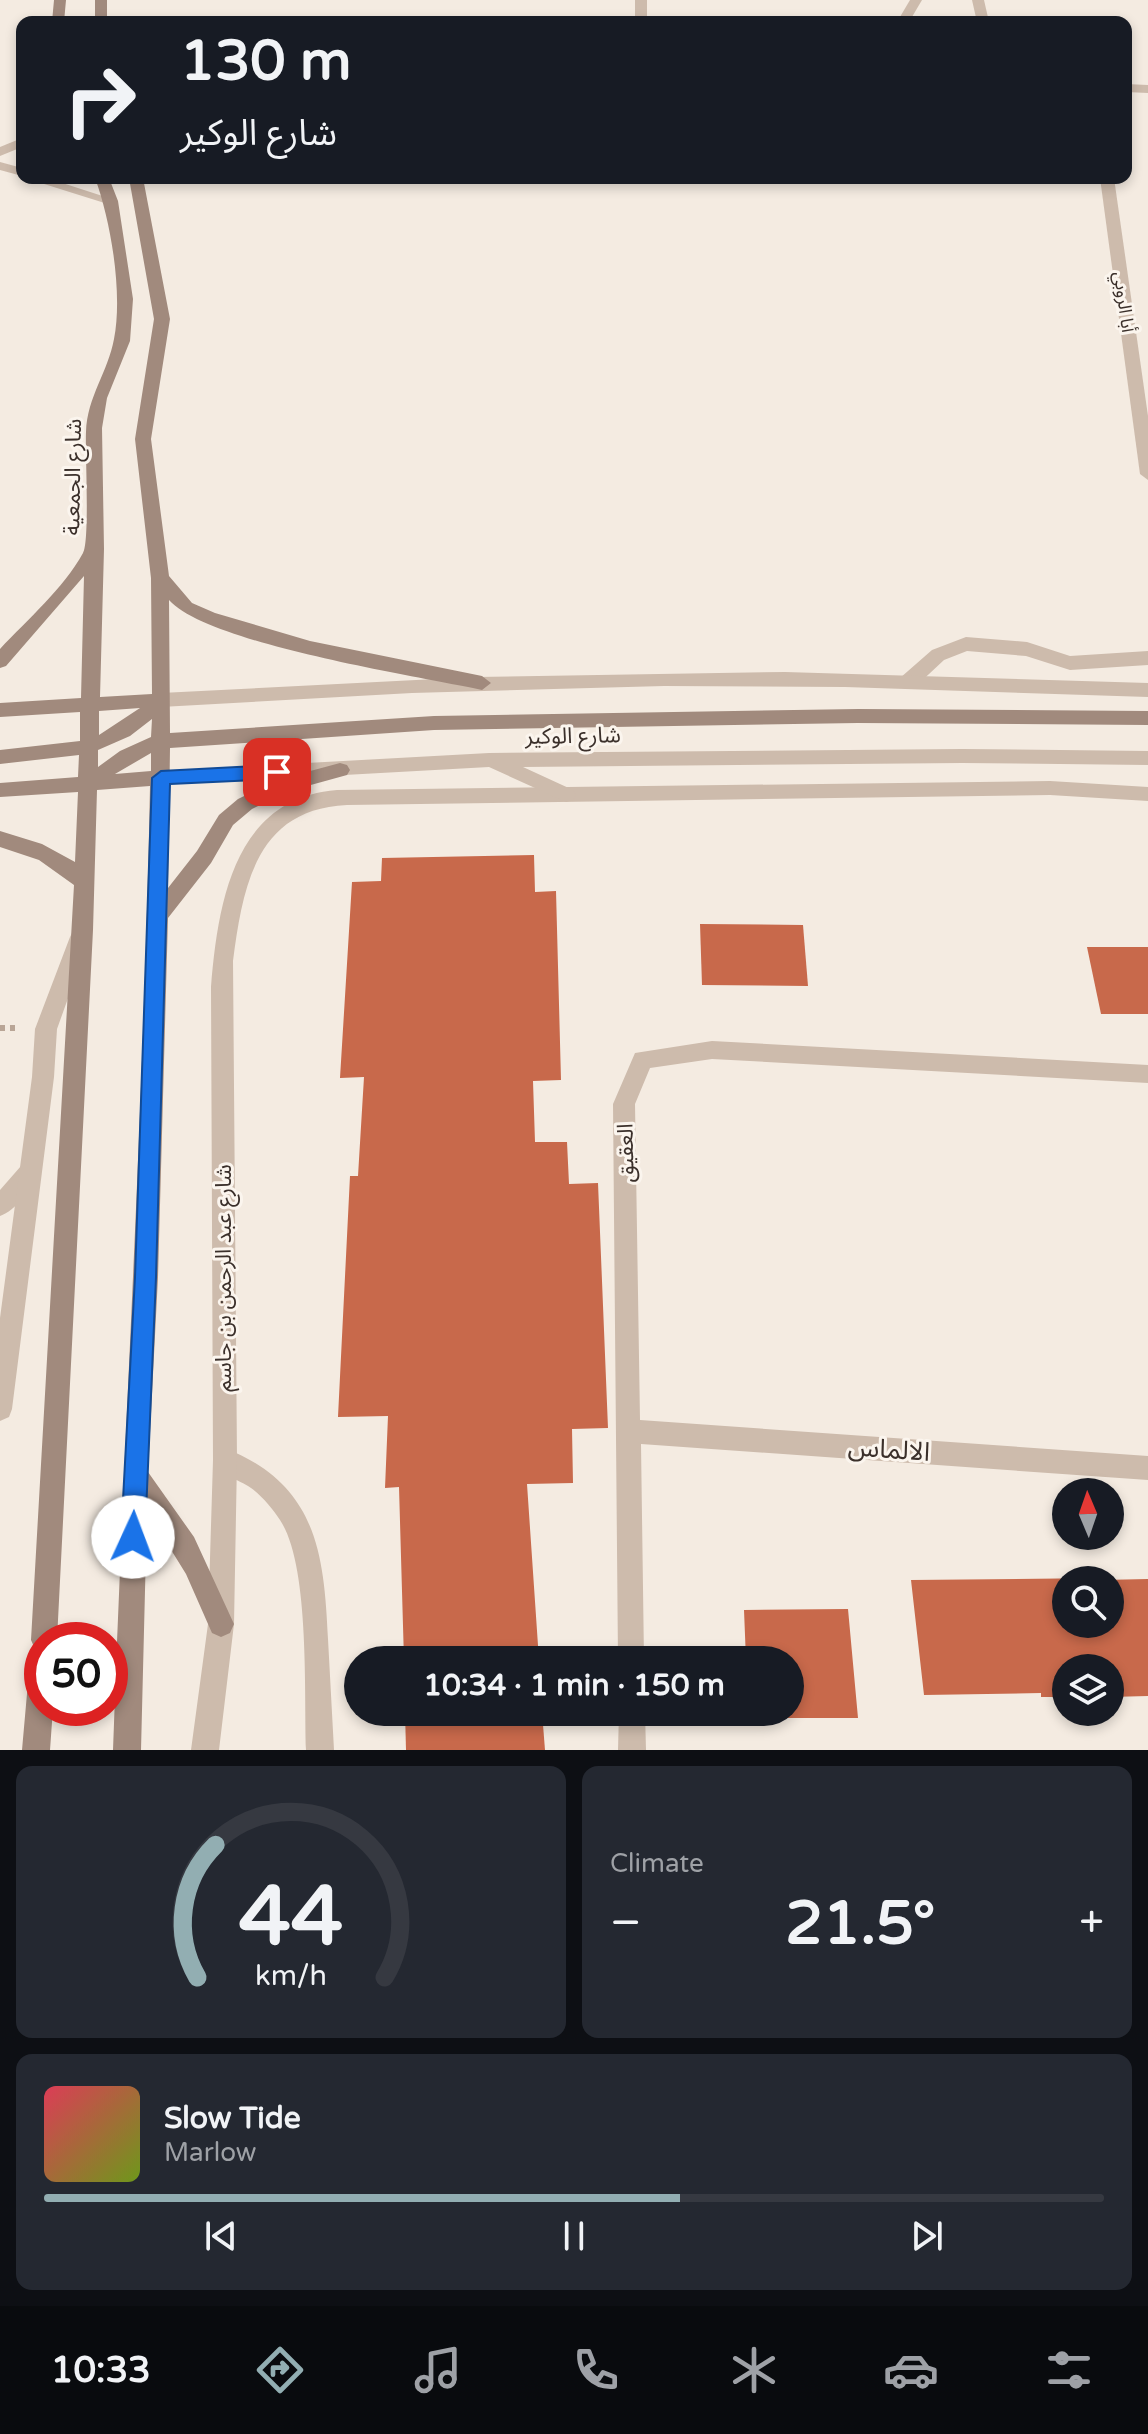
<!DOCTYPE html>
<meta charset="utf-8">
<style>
:root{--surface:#171b24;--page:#242831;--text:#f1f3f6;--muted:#9ea1a6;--line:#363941;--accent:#92aeb2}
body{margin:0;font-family:"Varela Round","Noto Sans Arabic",sans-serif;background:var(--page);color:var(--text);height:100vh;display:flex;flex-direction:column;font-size:30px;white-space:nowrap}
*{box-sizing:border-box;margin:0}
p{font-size:26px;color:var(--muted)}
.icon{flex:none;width:44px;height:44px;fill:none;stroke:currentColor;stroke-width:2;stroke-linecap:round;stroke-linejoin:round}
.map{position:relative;height:1750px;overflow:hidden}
.drawer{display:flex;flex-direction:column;gap:16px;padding:16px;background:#0d0f14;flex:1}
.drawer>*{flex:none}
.banner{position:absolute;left:16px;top:16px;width:1116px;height:168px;border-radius:16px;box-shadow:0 4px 12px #0003;background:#171b24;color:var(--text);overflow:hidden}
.needle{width:52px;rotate:358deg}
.controls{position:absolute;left:1052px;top:1478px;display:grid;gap:16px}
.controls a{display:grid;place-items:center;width:72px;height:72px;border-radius:50%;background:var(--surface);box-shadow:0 4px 12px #0003;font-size:40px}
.speed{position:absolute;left:24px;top:1622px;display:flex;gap:16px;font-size:40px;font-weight:700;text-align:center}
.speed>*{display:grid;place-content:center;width:104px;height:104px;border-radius:50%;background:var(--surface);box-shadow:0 4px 12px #0003;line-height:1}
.speed .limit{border:12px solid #d22;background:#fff;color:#111}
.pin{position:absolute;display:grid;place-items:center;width:68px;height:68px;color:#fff;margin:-34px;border-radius:16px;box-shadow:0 4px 12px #0006}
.me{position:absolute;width:88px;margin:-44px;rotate:2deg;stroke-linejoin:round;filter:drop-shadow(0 0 6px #0008)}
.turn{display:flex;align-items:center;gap:28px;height:168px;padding:0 32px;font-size:36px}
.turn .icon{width:104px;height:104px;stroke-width:2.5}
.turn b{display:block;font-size:56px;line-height:68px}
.big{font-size:60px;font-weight:800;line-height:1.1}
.drawer .tile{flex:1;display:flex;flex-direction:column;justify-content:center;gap:12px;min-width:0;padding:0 28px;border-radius:16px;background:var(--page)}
.drawer .dial{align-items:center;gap:0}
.dial svg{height:208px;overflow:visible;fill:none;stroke:var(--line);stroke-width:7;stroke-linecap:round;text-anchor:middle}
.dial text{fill:var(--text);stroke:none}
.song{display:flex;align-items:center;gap:24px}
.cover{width:96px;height:96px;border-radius:12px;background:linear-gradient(135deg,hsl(350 70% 55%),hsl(80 70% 35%))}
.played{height:8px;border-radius:4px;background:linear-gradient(90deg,var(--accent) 60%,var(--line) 60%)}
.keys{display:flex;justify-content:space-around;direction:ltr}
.heat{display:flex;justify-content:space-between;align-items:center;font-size:44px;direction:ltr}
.drawer .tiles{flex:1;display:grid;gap:16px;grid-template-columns:1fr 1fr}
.tile:last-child{grid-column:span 2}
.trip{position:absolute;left:344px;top:1646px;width:460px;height:80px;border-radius:40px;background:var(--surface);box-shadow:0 4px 12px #0003;font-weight:800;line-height:80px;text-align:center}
.menu{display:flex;height:128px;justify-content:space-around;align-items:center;background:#090b0e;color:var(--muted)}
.menu .icon{width:56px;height:56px}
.menu .active{color:var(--accent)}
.menu b{font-size:36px;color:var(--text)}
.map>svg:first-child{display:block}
.building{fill:#c8694b}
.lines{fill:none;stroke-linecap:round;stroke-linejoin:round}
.path{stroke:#b9a596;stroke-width:6;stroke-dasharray:5 5;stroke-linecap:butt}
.service{fill:#cdbbac;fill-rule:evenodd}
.minor{fill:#cdbbac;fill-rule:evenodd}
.tertiary{fill:#cdbbac;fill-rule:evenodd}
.secondary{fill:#a18a7d;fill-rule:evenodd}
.route{fill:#1a73e8;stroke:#114b97;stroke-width:2}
.labels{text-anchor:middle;stroke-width:6;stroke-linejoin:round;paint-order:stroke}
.far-street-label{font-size:18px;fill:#3b302b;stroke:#fbf5ee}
.street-label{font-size:22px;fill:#3b302b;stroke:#fbf5ee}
.near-street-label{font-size:26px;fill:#3b302b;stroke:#fbf5ee}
</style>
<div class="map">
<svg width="1148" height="1750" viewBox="0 0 1148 1750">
<rect width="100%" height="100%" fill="#f4ebe1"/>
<g class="building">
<polygon points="534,855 535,892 556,891 561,1080 533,1081 535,1142 567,1142 569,1184 598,1183 608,1428 572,1429 573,1483 527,1484 539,1660 404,1660 399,1487 385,1488 388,1416 338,1417 350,1176 358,1176 364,1077 340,1078 352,882 381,881 382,858"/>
<polygon points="700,924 803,925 808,986 702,985"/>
<polygon points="1087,947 1148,947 1148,1014 1101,1014"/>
<polygon points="1102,1578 1066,1580 1066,1624 1110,1624 1110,1580 1103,1580 1148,1579 1148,1696 1110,1697 1110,1668 1066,1668 1066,1697 1041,1697 1041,1693 924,1695 911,1580"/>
<polygon points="848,1609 858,1718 750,1718 749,1712 790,1712 790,1660 746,1660 744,1610"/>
<polygon points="405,1712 542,1712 545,1750 406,1750"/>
</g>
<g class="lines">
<polyline class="path" points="0,1028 15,1028"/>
<g class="service">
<path d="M29 1163 37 1166 40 1173C33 1188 15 1211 0 1216V1190L21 1166Z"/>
<path d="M225 1448C316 1485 324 1551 328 1639 330 1676 332 1713 334 1750H306C304 1693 310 1565 280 1520 273 1509 261 1495 251 1488 238 1479 219 1475 213 1460L216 1451Z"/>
</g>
<g class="minor">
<rect x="635" y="0" width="12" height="22"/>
<polygon points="910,0 922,0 909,22 897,22"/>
<polygon points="972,0 984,0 989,22 977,22"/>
<polygon points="1126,84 1148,85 1148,93 1126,92"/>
<polygon points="22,138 22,147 0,156 0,147"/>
<polygon points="0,162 22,168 22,176 0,170"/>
<polygon points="25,178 47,178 118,201 111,205"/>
<polygon points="1100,178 1114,178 1148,416 1148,480 1140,474"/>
<polygon points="966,637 1027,642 1070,656 1148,651 1148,665 1070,670 1026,656 967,651 944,660 914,688 900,688 898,683 900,678 932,650"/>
<path d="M1050 781 1148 787V801L1050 795 347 805C256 809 243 886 233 961L237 1460 234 1624 219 1750H191L208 1624 213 1460 211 987C218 903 234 798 337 790Z"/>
<polygon points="80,929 87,931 90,937 57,1029 54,1077 12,1409 9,1417 0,1421 0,1318 32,1077 35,1029 70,937 73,931"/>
<polygon points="712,1041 1148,1065 1148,1083 712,1059 650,1068 635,1104 640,1420 1148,1456 1148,1480 641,1444 644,1660 618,1660 613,1104 635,1053"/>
<polygon points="619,1712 645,1712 646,1750 618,1750"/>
</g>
<g class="tertiary">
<polygon points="785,672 1148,683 1148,697 845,687 664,686 412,693 161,707 152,700 161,693 475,677"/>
<polygon points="962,749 1148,751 1148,765 962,763 523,767 573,790 576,795 573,800 566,802 489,767 161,785 154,783 151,778 154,773 161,771 489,753"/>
</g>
<g class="secondary">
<polygon points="54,0 66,0 64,22 52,22"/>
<rect x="95" y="0" width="12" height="22"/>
<path d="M95 178H109L118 201 133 299 130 341 107 398 102 428 104 549 100 697 152 694 151 578 135 439 154 319 129 178H143L170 319 151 439 169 576 192 603 215 613 310 641 482 676 491 683 482 690C417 676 208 644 169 600L170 733 434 716 858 709 1148 711V725L858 723 434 730 170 748 168 888 197 851 219 815 238 799 277 780 340 763 347 765 350 770 347 775 289 791 252 809 233 825 211 863 168 918 158 1277 148 1472 194 1537 234 1624 230 1633 221 1637 212 1633 186 1574 147 1511 141 1750H113C124 1429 144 1108 150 786L97 790 93 930 57 1640H42V1652L35 1649 31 1640 74 885 39 860 0 847V831L42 844 75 862 78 792 0 797V783L78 777 79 755 0 764V750L80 741V712L0 717V703L81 698 84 576 6 666 0 668V649C28 619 63 589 83 553 90 540 85 452 86 432 87 397 108 372 114 339 123 294 111 221 95 178ZM140 708 99 735V711ZM152 719 151 737 120 751 98 767V750L130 736ZM151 753V771L115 774Z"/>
<polygon points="42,1658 42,1708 53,1708 50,1750 22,1750 29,1671 33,1662"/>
</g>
</g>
<polygon class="route" points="277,765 286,772 277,779 170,784 156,1277 145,1537 141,1545 133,1549 125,1545 121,1537 135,1277 152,778 161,771"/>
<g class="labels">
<g class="far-street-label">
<text transform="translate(1124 302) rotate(82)" y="6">أبا الروبي</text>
</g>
<g class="street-label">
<text transform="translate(72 477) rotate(-89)" y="8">شارع الجمعية</text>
<text transform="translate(573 735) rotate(-1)" y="8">شارع الوكير</text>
<text transform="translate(625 1153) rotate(-91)" y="8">العقيق</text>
<text transform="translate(223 1278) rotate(-90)" y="8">شارع عبد الرحمن بن جاسم</text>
</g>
<g class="near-street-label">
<text transform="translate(889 1449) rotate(4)" y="9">الالماس</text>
</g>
</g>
</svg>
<div class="controls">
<a><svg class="needle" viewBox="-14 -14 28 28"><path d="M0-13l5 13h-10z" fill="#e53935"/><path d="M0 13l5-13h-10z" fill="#9ea1a6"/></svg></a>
<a><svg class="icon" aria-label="search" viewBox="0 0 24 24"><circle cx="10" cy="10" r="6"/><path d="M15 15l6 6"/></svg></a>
<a><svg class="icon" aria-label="layers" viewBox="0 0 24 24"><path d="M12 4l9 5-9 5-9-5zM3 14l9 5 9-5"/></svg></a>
</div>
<div class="speed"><div class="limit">50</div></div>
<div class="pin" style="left:277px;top:772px;background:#d93025"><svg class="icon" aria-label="arrive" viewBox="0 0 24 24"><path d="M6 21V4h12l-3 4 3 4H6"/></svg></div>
<svg class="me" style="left:133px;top:1537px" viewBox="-20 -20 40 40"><circle r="19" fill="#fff"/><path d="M0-13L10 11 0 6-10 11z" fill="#1a73e8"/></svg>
<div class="trip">10:34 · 1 min · 150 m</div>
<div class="banner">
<div class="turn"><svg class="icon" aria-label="right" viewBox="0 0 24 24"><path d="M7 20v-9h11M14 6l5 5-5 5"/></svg><div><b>130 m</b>شارع الوكير</div></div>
</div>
</div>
<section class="drawer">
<div class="tiles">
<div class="tile dial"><svg viewBox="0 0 100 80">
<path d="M14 69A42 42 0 1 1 86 69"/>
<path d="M14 69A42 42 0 0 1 21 18" stroke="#92aeb2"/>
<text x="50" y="56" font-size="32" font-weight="700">44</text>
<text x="50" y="72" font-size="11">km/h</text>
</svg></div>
<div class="tile"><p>Climate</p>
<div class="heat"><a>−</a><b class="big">21.5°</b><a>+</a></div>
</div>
<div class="tile">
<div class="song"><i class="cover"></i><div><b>Slow Tide</b><p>Marlow</p></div></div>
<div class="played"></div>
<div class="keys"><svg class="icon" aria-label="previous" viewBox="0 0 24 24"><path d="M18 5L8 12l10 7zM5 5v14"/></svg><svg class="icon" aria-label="pause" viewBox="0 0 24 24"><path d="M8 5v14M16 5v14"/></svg><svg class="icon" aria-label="next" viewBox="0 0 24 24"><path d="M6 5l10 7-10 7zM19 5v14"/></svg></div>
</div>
</div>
</section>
<nav class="menu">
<b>10:33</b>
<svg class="icon active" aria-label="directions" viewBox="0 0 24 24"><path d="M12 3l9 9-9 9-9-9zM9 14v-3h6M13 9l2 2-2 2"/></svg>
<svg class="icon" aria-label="music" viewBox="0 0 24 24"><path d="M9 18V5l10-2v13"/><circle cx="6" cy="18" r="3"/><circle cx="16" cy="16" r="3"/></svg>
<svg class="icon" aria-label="phone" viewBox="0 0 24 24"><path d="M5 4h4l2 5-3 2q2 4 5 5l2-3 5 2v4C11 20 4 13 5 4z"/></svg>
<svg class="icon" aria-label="climate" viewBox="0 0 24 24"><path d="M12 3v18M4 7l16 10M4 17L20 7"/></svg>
<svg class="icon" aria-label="car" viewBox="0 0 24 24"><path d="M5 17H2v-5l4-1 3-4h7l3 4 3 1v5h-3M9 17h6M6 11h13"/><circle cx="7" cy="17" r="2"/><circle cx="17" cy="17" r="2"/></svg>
<svg class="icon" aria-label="filters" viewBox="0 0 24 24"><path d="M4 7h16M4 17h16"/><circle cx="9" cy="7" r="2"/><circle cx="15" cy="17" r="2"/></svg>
</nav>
